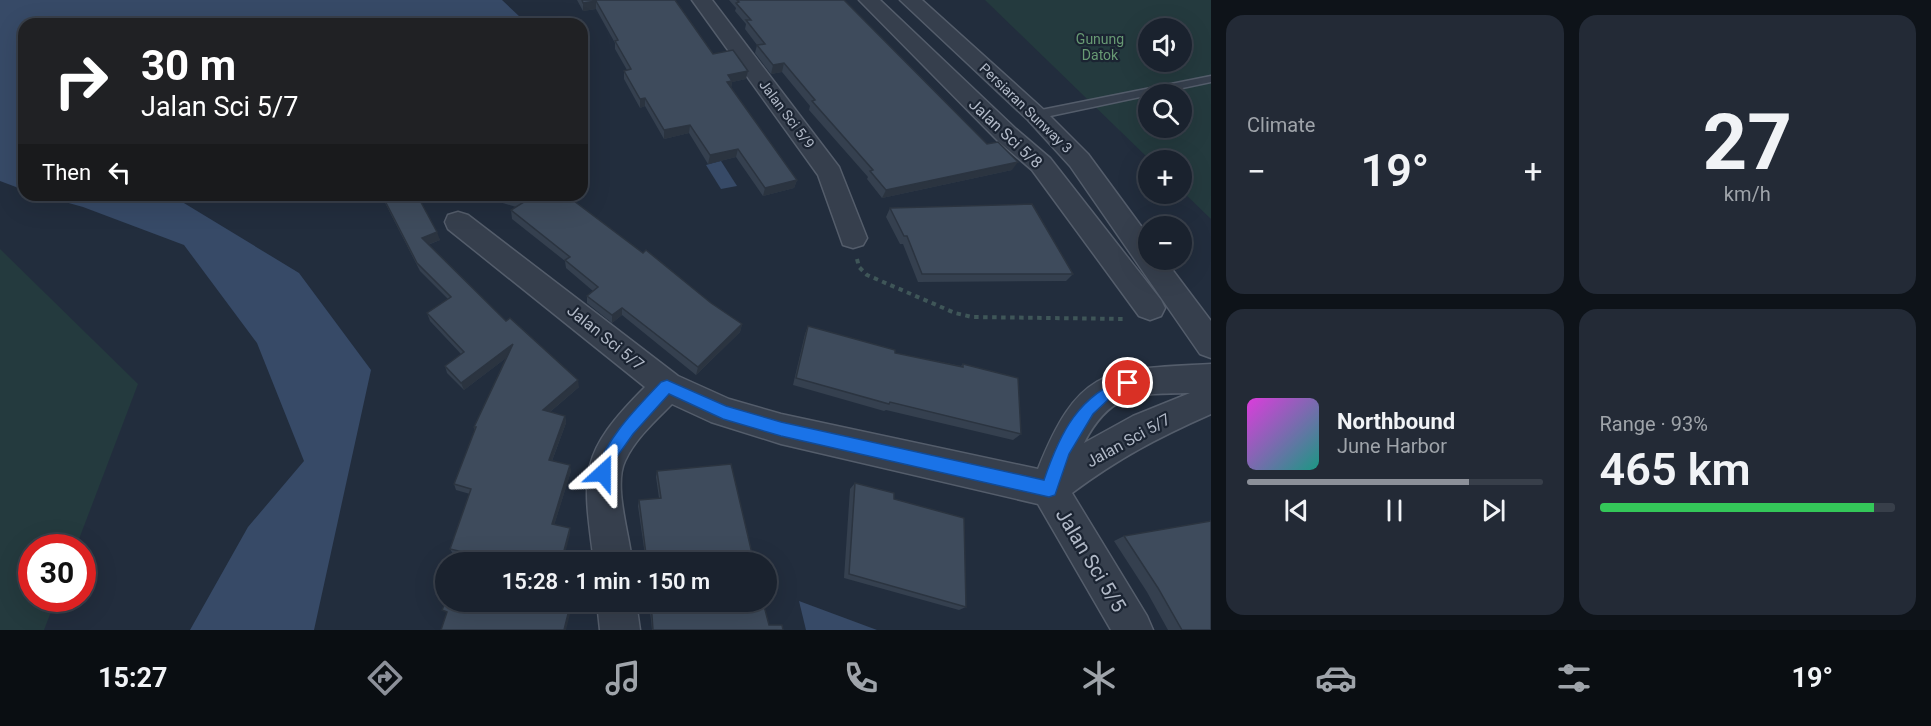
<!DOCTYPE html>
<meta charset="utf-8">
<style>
:root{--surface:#1a222e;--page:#232a36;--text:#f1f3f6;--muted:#9fa4aa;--line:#383f4a;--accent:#8c9099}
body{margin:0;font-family:Roboto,sans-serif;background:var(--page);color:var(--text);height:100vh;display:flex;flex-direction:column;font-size:22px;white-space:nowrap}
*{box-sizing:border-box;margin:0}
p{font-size:20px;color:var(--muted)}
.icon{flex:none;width:33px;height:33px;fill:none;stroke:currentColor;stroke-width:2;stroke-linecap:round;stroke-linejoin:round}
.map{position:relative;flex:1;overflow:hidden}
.side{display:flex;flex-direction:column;gap:15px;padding:15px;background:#0e1319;width:720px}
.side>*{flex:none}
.guide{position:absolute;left:18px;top:18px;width:570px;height:183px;border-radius:18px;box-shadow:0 6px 24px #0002,0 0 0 2px var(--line);background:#202124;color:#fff;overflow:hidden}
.buttons{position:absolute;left:1138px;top:18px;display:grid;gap:12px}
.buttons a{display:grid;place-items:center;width:54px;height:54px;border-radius:50%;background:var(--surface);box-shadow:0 6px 24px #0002,0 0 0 2px var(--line);font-size:30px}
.speed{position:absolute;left:18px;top:534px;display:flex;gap:12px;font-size:30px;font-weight:700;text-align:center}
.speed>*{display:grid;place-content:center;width:78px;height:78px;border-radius:50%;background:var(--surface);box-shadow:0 6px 24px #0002,0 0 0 2px var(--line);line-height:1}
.speed .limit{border:9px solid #d22;background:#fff;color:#111}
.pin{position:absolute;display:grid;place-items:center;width:51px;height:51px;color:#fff;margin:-26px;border:3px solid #fff;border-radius:50%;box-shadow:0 2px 6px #0007}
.me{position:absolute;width:66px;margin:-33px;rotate:24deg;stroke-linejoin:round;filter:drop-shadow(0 0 4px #0008)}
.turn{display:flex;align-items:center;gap:21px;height:126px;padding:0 24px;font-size:27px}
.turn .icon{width:78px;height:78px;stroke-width:2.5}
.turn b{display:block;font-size:42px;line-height:51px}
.then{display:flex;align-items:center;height:57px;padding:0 24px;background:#0003;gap:12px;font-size:22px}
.big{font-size:45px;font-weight:600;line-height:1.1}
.side .tile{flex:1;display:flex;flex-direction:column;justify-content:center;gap:9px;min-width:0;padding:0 21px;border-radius:18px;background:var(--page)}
.side .dial{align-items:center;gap:0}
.dial b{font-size:78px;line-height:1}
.song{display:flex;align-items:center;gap:18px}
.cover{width:72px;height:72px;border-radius:9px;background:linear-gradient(135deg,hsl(300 70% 55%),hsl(170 70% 35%))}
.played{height:6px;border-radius:3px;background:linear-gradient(90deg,var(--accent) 75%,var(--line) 75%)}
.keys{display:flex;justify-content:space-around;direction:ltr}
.heat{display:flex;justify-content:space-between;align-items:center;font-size:33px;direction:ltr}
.charge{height:9px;border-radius:4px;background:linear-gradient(90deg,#34c759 93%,var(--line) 0)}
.side .tiles{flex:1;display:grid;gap:15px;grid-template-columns:repeat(2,1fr)}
.trip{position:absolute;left:435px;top:552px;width:342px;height:60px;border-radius:30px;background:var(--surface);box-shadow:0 6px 24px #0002,0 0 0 2px var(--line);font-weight:600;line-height:60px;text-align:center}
.tab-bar{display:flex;height:96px;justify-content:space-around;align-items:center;background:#0a0e12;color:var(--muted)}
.tab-bar .icon{width:42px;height:42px}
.tab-bar .on{color:var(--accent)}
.tab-bar b{font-size:27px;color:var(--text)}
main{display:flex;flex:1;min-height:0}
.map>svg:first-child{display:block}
.green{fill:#243a3e;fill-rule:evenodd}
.water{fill:#374a67}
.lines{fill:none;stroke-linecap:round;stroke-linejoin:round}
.service-casing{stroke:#545d6b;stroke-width:3}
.minor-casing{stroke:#545d6b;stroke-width:3}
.path{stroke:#3f5658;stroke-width:4;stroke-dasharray:4.5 4.5;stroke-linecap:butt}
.service{fill:#363f4d;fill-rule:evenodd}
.minor{fill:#363f4d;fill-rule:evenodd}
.wall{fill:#35404f}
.shaded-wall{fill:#2b3440}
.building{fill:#3e4b5c;stroke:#2b3440;stroke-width:1.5}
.route{fill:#1a73e8;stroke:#114b97;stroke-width:1.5}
.labels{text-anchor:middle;stroke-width:4.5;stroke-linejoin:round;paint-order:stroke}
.far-park-label{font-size:14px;fill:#689a74;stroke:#1b2432}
.far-street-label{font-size:14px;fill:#b2bac8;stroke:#1b2432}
.street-label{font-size:16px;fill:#b2bac8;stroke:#1b2432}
.near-street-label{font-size:20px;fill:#b2bac8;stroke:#1b2432}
</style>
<main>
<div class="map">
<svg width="1211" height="630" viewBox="0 0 1211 630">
<rect width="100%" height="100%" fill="#222d3d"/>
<g class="green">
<path d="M985 0H1211V219L1182 191V160H1150ZM1149 28H1182V62H1149ZM1149 94H1182V128H1149Z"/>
<polygon points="0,249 138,384 76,547 32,548 32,598 56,599 44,630 0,630"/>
</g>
<g class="water">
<polygon points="0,0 502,0 520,17 522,24 24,24 24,190 0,181"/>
<polygon points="721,161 737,186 721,189 706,165"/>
<polygon points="40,195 179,195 174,197 299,273 371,370 314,630 190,630 248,527 304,461 257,343 184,245 83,207"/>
<polygon points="799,601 877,630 806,630"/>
</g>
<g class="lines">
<g class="service-casing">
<polygon id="service" points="1211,76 1211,82 1036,119 1030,115 1036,111"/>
</g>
<g class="minor-casing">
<g id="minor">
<polygon points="692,0 712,0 839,167 867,238 863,245 853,248 843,245 818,175"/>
<polygon points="859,0 880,0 1016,129 1050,158 1161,300 1165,308 1161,316 1150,320 1139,316 1032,170 998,141"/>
<polygon points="900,0 922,0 1044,110 1088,154 1149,237 1149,260 1165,260 1211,321 1211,358 1200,354 1070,166 1028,120"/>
<path d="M458 212 468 215 678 376 729 399 781 414 1038 469C1080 364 1108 370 1211 364V414C1157 438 1119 458 1072 493L1147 616 1153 630H1111L1038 504 781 444 711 422 672 404C655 421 635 439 625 461 613 486 630 536 632 562H594C582 473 578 454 645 387L448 229 445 222 448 215ZM1190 393 1133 416 1084 443C1111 391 1137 394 1190 393Z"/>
<polygon points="597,602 636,602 640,630 600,630"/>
</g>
</g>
<polyline class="path" points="857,259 859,267 867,275 955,313 972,317 1126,319"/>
<use href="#service" class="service"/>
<use href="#minor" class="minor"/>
</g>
<g class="wall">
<polygon points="577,0 675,0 713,54 746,79 732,82 731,88 797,180 794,188 763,196 736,157 708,164 689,133 664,139 645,106 640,108 624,79 624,71 627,70 615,49 615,43 596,9 583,11"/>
<polygon points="729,0 844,0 1012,170 882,198 867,179 868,177 809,110 810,106 782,72 771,74 755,53 757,45 745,29 746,24 735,11 736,8"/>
<polygon points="381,195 418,198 440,240 428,245 506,321 579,387 550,412 565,416 566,423 552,461 571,471 554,525 570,534 462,556 453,554 450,549 470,494 456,490 454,484 475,431 474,427 506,358 464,390 447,373 445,366 461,354 430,321 427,313 448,299 420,271"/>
<polygon points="477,195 566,195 643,253 711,303 742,324 740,332 696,375 622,315 612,323 587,303 587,296 593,291 566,268 565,261 512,219 511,210 516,207"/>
<polygon points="890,208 1073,274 1066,281 918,282 903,244 900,244 886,217"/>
<polygon points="808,326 895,353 961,366 963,364 1021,434 1013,440 886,410 884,411 793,385 805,334"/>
<polygon points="657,471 754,562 646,562 638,506 639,500 659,498 656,477"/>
<polygon points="855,483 894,499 966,607 959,610 844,578 850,489"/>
<polygon points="1124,536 1211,630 1168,630 1147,592 1114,541"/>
<polygon points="649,602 763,602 769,625 783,630 652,630"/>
</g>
<g class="shaded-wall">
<polygon points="596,1 596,9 583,11 583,3"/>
<polygon points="784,63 782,72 771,74 773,65"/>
<polygon points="748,71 746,79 732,82 731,89 725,90 728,75"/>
<polygon points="645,98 645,106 640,108 640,99"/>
<polygon points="690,125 689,133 664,139 664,130"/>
<polygon points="738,149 736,157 708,164 710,155"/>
<polygon points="1018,162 1012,170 882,198 886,190"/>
<polygon points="797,180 794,188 763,196 765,188"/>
<polygon points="416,195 427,195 417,199"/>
<polygon points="437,232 440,240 424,246 422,238"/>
<polygon points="622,308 622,315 612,323 612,315"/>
<polygon points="742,324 740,332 696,375 698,367"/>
<polygon points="513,344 514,352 464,390 461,383"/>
<polygon points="578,380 579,387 544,417 543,410"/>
<polygon points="565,416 566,423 550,466 549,460"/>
<polygon points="570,465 571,471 553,529 552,524"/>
<polygon points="570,528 570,534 563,562 561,562"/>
<polygon points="571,602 573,602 566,630 564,630"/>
</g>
<g class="building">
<polygon points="582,0 675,0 713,54 733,50 748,71 728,75 732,81 727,82 797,180 765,188 738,149 710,155 690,125 664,130 645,98 640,99 624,71 631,69 615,41 618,40 596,1 583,3"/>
<polygon points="737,0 844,0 987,144 998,142 1018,162 886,190 870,171 873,170 812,101 815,100 784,63 773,65 757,45 765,44 746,20 751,20 736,3 739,2"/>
<polygon points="382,195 417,195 437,232 422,238 506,321 510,318 578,380 543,410 565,416 549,460 570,465 552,524 570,528 561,562 459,562 463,552 450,549 471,489 454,484 476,427 474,427 513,344 461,383 445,366 464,352 427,313 451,297 417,263"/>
<polygon points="502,195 566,195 643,253 646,250 711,303 742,324 698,367 622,308 612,315 587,296 598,287 565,260 570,257 511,210 524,202"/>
<polygon points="1032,204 1073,274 922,274 907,236 904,236 890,208"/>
<polygon points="808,326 895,350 895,353 963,367 963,364 1018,378 1021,434 890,402 889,404 796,378"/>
<polygon points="731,464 754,562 647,562 639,500 661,498 657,471"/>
<polygon points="855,483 894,493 894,499 964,518 966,607 849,574"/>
<polygon points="1211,521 1211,630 1182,630 1158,588 1124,536"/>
<polygon points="446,601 446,602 571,602 564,630 441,630 447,612 442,610"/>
<polygon points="651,602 763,602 769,625 782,625 783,630 653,630"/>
</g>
<path class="route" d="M1128 377 1133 379 1135 383 1133 388 1110 398 1093 414 1069 454 1055 495 1049 497 781 436 723 419 669 394 633 434 616 458 609 479 603 481 598 479 595 473C608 436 635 410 661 382L667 380 726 406 781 422 1044 480C1060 433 1078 395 1128 377Z"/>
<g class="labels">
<g class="far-park-label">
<text x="1100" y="44">Gunung<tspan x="1100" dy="16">Datok</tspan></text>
</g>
<g class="far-street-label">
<text transform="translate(1026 108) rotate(44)" y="5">Persiaran Sunway 3</text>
<text transform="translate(787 114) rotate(53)" y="5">Jalan Sci 5/9</text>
</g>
<g class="street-label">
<text transform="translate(1006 133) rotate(43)" y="6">Jalan Sci 5/8</text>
<text transform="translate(606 337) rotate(39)" y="6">Jalan Sci 5/7</text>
<text transform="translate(1128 440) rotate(-29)" y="6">Jalan Sci 5/7</text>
</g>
<g class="near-street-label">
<text transform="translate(1091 560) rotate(59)" y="7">Jalan Sci 5/5</text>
</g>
</g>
</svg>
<div class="buttons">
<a><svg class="icon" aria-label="sound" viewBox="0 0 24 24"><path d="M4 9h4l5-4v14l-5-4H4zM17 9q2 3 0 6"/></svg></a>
<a><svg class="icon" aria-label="search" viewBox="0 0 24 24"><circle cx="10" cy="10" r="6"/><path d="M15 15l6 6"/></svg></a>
<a>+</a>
<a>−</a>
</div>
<div class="speed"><div class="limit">30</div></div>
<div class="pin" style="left:1128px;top:383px;background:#d93025"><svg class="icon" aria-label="arrive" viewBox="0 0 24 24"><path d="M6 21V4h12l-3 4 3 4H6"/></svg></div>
<svg class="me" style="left:603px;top:473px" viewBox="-20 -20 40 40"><path d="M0-17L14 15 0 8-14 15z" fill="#1a73e8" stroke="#fff" stroke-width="4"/></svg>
<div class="trip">15:28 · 1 min · 150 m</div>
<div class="guide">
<div class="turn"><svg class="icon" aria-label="right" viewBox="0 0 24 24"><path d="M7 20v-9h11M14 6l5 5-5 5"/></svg><div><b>30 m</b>Jalan Sci 5/7</div></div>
<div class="then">Then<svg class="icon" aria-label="left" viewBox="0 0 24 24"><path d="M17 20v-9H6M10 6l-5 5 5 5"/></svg></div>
</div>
</div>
<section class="side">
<div class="tiles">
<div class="tile"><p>Climate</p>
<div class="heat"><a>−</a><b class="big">19°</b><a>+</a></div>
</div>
<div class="tile dial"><b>27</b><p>km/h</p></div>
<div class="tile">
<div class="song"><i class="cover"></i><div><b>Northbound</b><p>June Harbor</p></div></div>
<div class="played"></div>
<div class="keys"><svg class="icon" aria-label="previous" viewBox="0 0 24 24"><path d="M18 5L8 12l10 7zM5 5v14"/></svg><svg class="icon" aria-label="pause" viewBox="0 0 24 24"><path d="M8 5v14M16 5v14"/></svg><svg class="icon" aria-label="next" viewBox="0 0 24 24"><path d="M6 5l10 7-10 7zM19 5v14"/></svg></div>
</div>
<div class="tile"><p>Range · 93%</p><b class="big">465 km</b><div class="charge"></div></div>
</div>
</section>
</main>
<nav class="tab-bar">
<b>15:27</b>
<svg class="icon on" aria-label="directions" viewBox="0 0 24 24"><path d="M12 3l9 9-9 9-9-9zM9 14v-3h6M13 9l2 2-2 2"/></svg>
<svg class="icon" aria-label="music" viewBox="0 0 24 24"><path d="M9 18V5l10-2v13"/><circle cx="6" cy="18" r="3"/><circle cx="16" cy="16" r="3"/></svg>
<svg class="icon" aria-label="phone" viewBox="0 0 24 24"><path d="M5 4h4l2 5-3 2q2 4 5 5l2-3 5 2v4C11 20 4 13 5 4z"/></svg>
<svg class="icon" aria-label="climate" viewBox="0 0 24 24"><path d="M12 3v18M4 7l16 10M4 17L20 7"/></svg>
<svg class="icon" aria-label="car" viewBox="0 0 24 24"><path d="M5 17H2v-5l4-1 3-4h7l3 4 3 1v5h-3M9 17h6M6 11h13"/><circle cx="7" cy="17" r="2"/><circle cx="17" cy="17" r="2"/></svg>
<svg class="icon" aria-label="filters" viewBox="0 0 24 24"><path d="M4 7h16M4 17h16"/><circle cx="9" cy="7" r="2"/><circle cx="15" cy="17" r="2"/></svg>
<b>19°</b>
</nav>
